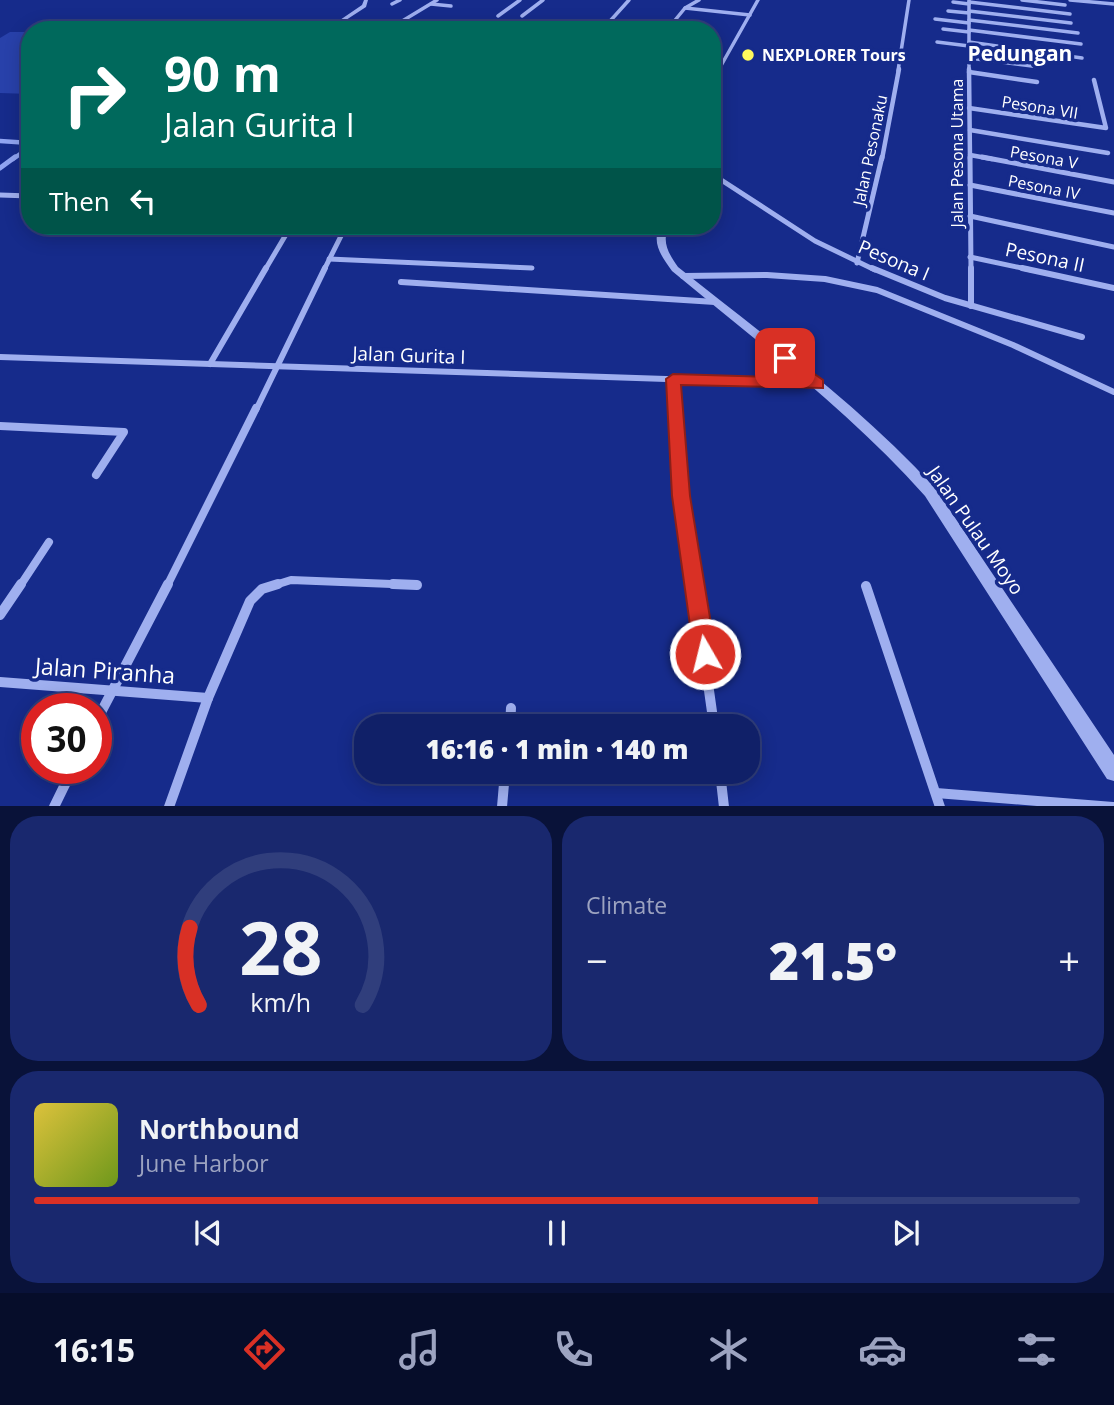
<!DOCTYPE html>
<meta charset="utf-8">
<style>
:root{--surface:#102068;--page:#19286e;--text:#f1f3f6;--muted:#9ca3c0;--line:#303e7c;--accent:#d93025}
body{margin:0;font-family:"Open Sans",sans-serif;background:var(--page);color:var(--text);height:100vh;display:flex;flex-direction:column;font-size:26px;white-space:nowrap}
*{box-sizing:border-box;margin:0}
p{font-size:23px;color:var(--muted)}
.icon{flex:none;width:38px;height:38px;fill:none;stroke:currentColor;stroke-width:2;stroke-linecap:round;stroke-linejoin:round}
.map{position:relative;height:806px;overflow:hidden}
.panel{display:flex;flex-direction:column;gap:10px;padding:10px;background:#091239;flex:1}
.panel>*{flex:none}
.hud{position:absolute;left:21px;top:21px;width:700px;height:214px;border-radius:28px;box-shadow:0 4px 18px #0003,0 0 0 2px var(--line);background:#00695c;color:#fff;overflow:hidden}
.speed{position:absolute;left:21px;top:693px;display:flex;gap:14px;font-size:35px;font-weight:700;text-align:center}
.speed>*{display:grid;place-content:center;width:91px;height:91px;border-radius:50%;background:var(--surface);box-shadow:0 4px 18px #0003,0 0 0 2px var(--line);line-height:1}
.speed .limit{border:10px solid #d22;background:#fff;color:#111}
.pin{position:absolute;display:grid;place-items:center;width:60px;height:60px;color:#fff;margin:-30px;border-radius:14px;box-shadow:0 4px 10px #0006}
.me{position:absolute;width:77px;margin:-38px;rotate:352deg;stroke-linejoin:round;filter:drop-shadow(0 0 5px #0008)}
.turn{display:flex;align-items:center;gap:24px;height:147px;padding:0 28px;font-size:32px}
.turn .icon{width:91px;height:91px;stroke-width:2.5}
.turn b{display:block;font-size:49px;line-height:60px}
.then{display:flex;align-items:center;height:66px;padding:0 28px;background:#0003;gap:14px;font-size:26px}
.big{font-size:52px;font-weight:800;line-height:1.1}
.panel .tile{flex:1;display:flex;flex-direction:column;justify-content:center;gap:10px;min-width:0;padding:0 24px;border-radius:28px;background:var(--page)}
.panel .dial{align-items:center;gap:0}
.dial svg{height:182px;overflow:visible;fill:none;stroke:var(--line);stroke-width:7;stroke-linecap:round;text-anchor:middle}
.dial text{fill:var(--text);stroke:none}
.song{display:flex;align-items:center;gap:21px}
.cover{width:84px;height:84px;border-radius:10px;background:linear-gradient(135deg,hsl(50 70% 55%),hsl(80 70% 35%))}
.played{height:7px;border-radius:4px;background:linear-gradient(90deg,var(--accent) 75%,var(--line) 75%)}
.keys{display:flex;justify-content:space-around;direction:ltr}
.heat{display:flex;justify-content:space-between;align-items:center;font-size:38px;direction:ltr}
.panel .tiles{flex:1;display:grid;gap:10px;grid-template-columns:1fr 1fr}
.tile:last-child{grid-column:span 2}
.trip{position:absolute;left:354px;top:714px;width:406px;height:70px;border-radius:28px;background:var(--surface);box-shadow:0 4px 18px #0003,0 0 0 2px var(--line);font-weight:800;line-height:70px;text-align:center}
.menu{display:flex;height:112px;justify-content:space-around;align-items:center;background:#060d2a;color:var(--muted)}
.menu .icon{width:49px;height:49px}
.menu .current{color:var(--accent)}
.menu b{font-size:32px;color:var(--text)}
.map>svg:first-child{display:block}
.green{fill:#2841aa}
.lines{fill:none;stroke-linecap:round;stroke-linejoin:round}
.stream-far1{stroke:#91a5f2;stroke-width:4.5}
.stream{stroke:#91a5f2;stroke-width:5}
.minor-far5{stroke:#9fafef;stroke-width:3.5}
.minor-far4{stroke:#9fafef;stroke-width:4.5}
.minor-far3{stroke:#9fafef;stroke-width:5}
.minor-far2{stroke:#9fafef;stroke-width:6}
.minor-far1{stroke:#9fafef;stroke-width:8}
.minor{stroke:#9fafef;stroke-width:10}
.tertiary{fill:#9fafef;fill-rule:evenodd}
.route{fill:#d93025;stroke:#8d1f18;stroke-width:2}
.poi-dot{fill:#fff95d;stroke:#162b8b;stroke-width:2.5}
.labels{text-anchor:middle;stroke-width:7;stroke-linejoin:round;paint-order:stroke}
.far-poi-label{font-size:16px;font-weight:bold;fill:#fff;stroke:#162b8b;text-anchor:start}
.far-street-label{font-size:16px;fill:#fff;stroke:#162b8b}
.street-label{font-size:19px;fill:#fff;stroke:#162b8b}
.far-district-label{font-size:21px;font-weight:bold;fill:#fff;stroke:#162b8b}
.near-street-label{font-size:23px;fill:#fff;stroke:#162b8b}
</style>
<div class="map">
<svg width="1114" height="807" viewBox="0 0 1114 807">
<rect width="100%" height="100%" fill="#162b8b"/>
<polygon class="green" points="10,32 30,32 30,94 0,93 0,38"/>
<g class="lines">
<g class="stream-far1">
<polyline points="0,141 30,143"/>
<polyline points="13,159 30,147"/>
</g>
<polyline class="stream" points="0,168 15,157"/>
<g class="minor-far5">
<polyline points="969,0 969,71"/>
<polyline points="1022,0 1065,5"/>
<polyline points="1070,0 1114,4"/>
<polyline points="953,2 969,4"/>
<polyline points="969,2 1070,14"/>
<polyline points="392,4 400,0"/>
<polyline points="431,4 451,6"/>
<polyline points="685,8 750,15"/>
<polyline points="948,11 969,13"/>
<polyline points="969,11 1071,23"/>
<polyline points="498,16 520,0"/>
<polyline points="522,16 543,0"/>
<polyline points="935,19 969,23"/>
<polyline points="969,20 1078,33"/>
<polyline points="394,26 437,0"/>
<polyline points="943,29 969,32"/>
<polyline points="602,30 629,0"/>
<polyline points="667,30 685,8 699,0"/>
<polyline points="969,30 1081,44"/>
<polyline points="937,42 969,46"/>
<polyline points="969,42 1082,58"/>
<polyline points="969,58 1040,67"/>
<polyline points="718,71 758,0"/>
<polyline points="898,71 909,0"/>
</g>
<g class="minor-far4">
<polyline points="969,69 970,159"/>
<polyline points="969,72 1037,82"/>
<polyline points="715,77 719,69"/>
<polyline points="969,108 1106,128 1094,80"/>
<polyline points="970,130 1108,153"/>
<polyline points="970,155 992,159"/>
<polyline points="882,159 899,69"/>
</g>
<g class="minor-far3">
<polyline points="970,157 971,270"/>
<polyline points="982,157 1114,182"/>
<polyline points="712,174 815,241 875,270"/>
<polyline points="970,185 1114,213"/>
<polyline points="0,195 30,196"/>
<polyline points="970,216 1114,247"/>
<polyline points="531,226 660,234"/>
<polyline points="970,257 1031,270"/>
<polyline points="329,259 532,268"/>
<polyline points="857,263 882,157"/>
<polyline points="265,270 291,226"/>
<polyline points="324,270 346,226"/>
</g>
<g class="minor-far2">
<polyline points="872,268 945,298 1082,337"/>
<polyline points="971,268 971,306"/>
<polyline points="1022,268 1114,288"/>
<polyline points="683,276 767,275 825,279 877,290 1013,345 1114,392"/>
<polyline points="401,282 715,302"/>
<polyline points="0,357 817,384"/>
<polyline points="210,364 266,268"/>
<polyline points="673,379 675,410"/>
<polyline points="256,410 325,268"/>
</g>
<g class="minor-far1">
<polyline points="675,408 681,496 694,586"/>
<polyline points="0,426 124,432 96,475"/>
<polyline points="20,586 49,542"/>
<polyline points="167,586 256,408"/>
<polyline points="272,586 291,580 417,585"/>
</g>
<g class="minor">
<polyline points="393,584 417,585"/>
<polyline points="694,584 714,726"/>
<polyline points="866,586 940,807"/>
<polyline points="0,615 21,584"/>
<polyline points="0,682 208,698"/>
<polyline points="96,722 168,584"/>
<polyline points="510,726 511,708"/>
<polyline points="720,772 724,807"/>
<polyline points="936,793 1113,807"/>
<polyline points="54,807 73,768"/>
<polyline points="169,807 208,698 250,601 262,589 278,584"/>
<polyline points="502,807 505,772"/>
</g>
<g class="tertiary">
<polygon points="364,0 368,0 366,7 346,20 353,30 347,30 340,20 362,5"/>
<path d="M660 226H669C661 242 669 254 678 267 767 338 858 404 935 488L1114 755V781L1107 779 925 496C849 411 759 343 672 271 662 257 651 243 660 226Z"/>
</g>
</g>
<polygon class="route" points="785,353 823,380 823,388 681,385 690,496 716,654 713,661 705,665 698,661 694,654 672,496 666,379 673,374 800,378 777,358"/>
<circle class="poi-dot" cx="748" cy="55" r="7"/>
<g class="labels">
<g class="far-poi-label">
<text x="762" y="61">NEXPLORER Tours</text>
</g>
<g class="far-street-label">
<text transform="translate(1040 107) rotate(9)" y="6">Pesona VII</text>
<text transform="translate(870 150) rotate(-78)" y="6">Jalan Pesonaku</text>
<text transform="translate(957 153) rotate(-90)" y="6">Jalan Pesona Utama</text>
<text transform="translate(1044 157) rotate(10)" y="6">Pesona V</text>
<text transform="translate(1044 187) rotate(11)" y="6">Pesona IV</text>
</g>
<g class="street-label">
<text transform="translate(1045 257) rotate(12)" y="7">Pesona II</text>
<text transform="translate(894 260) rotate(23)" y="7">Pesona I</text>
<text transform="translate(409 355) rotate(2)" y="7">Jalan Gurita I</text>
<text transform="translate(976 530) rotate(55)" y="7">Jalan Pulau Moyo</text>
</g>
<g class="far-district-label">
<text x="1020" y="61">Pedungan</text>
</g>
<g class="near-street-label">
<text transform="translate(105 671) rotate(4)" y="8">Jalan Piranha</text>
</g>
</g>
</svg>
<div class="speed"><div class="limit">30</div></div>
<div class="pin" style="left:785px;top:358px;background:#d93025"><svg class="icon" aria-label="arrive" viewBox="0 0 24 24"><path d="M6 21V4h12l-3 4 3 4H6"/></svg></div>
<svg class="me" style="left:705px;top:654px" viewBox="-20 -20 40 40"><circle r="17" fill="#d93025" stroke="#fff" stroke-width="3"/><path d="M0-11L8 9 0 5-8 9z" fill="#fff"/></svg>
<div class="trip">16:16 · 1 min · 140 m</div>
<div class="hud">
<div class="turn"><svg class="icon" aria-label="right" viewBox="0 0 24 24"><path d="M7 20v-9h11M14 6l5 5-5 5"/></svg><div><b>90 m</b>Jalan Gurita I</div></div>
<div class="then">Then<svg class="icon" aria-label="left" viewBox="0 0 24 24"><path d="M17 20v-9H6M10 6l-5 5 5 5"/></svg></div>
</div>
</div>
<section class="panel">
<div class="tiles">
<div class="tile dial"><svg viewBox="0 0 100 80">
<path d="M14 69A42 42 0 1 1 86 69"/>
<path d="M14 69A42 42 0 0 1 10 35" stroke="#d93025"/>
<text x="50" y="56" font-size="32" font-weight="700">28</text>
<text x="50" y="72" font-size="11">km/h</text>
</svg></div>
<div class="tile"><p>Climate</p>
<div class="heat"><a>−</a><b class="big">21.5°</b><a>+</a></div>
</div>
<div class="tile">
<div class="song"><i class="cover"></i><div><b>Northbound</b><p>June Harbor</p></div></div>
<div class="played"></div>
<div class="keys"><svg class="icon" aria-label="previous" viewBox="0 0 24 24"><path d="M18 5L8 12l10 7zM5 5v14"/></svg><svg class="icon" aria-label="pause" viewBox="0 0 24 24"><path d="M8 5v14M16 5v14"/></svg><svg class="icon" aria-label="next" viewBox="0 0 24 24"><path d="M6 5l10 7-10 7zM19 5v14"/></svg></div>
</div>
</div>
</section>
<nav class="menu">
<b>16:15</b>
<svg class="icon current" aria-label="directions" viewBox="0 0 24 24"><path d="M12 3l9 9-9 9-9-9zM9 14v-3h6M13 9l2 2-2 2"/></svg>
<svg class="icon" aria-label="music" viewBox="0 0 24 24"><path d="M9 18V5l10-2v13"/><circle cx="6" cy="18" r="3"/><circle cx="16" cy="16" r="3"/></svg>
<svg class="icon" aria-label="phone" viewBox="0 0 24 24"><path d="M5 4h4l2 5-3 2q2 4 5 5l2-3 5 2v4C11 20 4 13 5 4z"/></svg>
<svg class="icon" aria-label="climate" viewBox="0 0 24 24"><path d="M12 3v18M4 7l16 10M4 17L20 7"/></svg>
<svg class="icon" aria-label="car" viewBox="0 0 24 24"><path d="M5 17H2v-5l4-1 3-4h7l3 4 3 1v5h-3M9 17h6M6 11h13"/><circle cx="7" cy="17" r="2"/><circle cx="17" cy="17" r="2"/></svg>
<svg class="icon" aria-label="filters" viewBox="0 0 24 24"><path d="M4 7h16M4 17h16"/><circle cx="9" cy="7" r="2"/><circle cx="15" cy="17" r="2"/></svg>
</nav>
